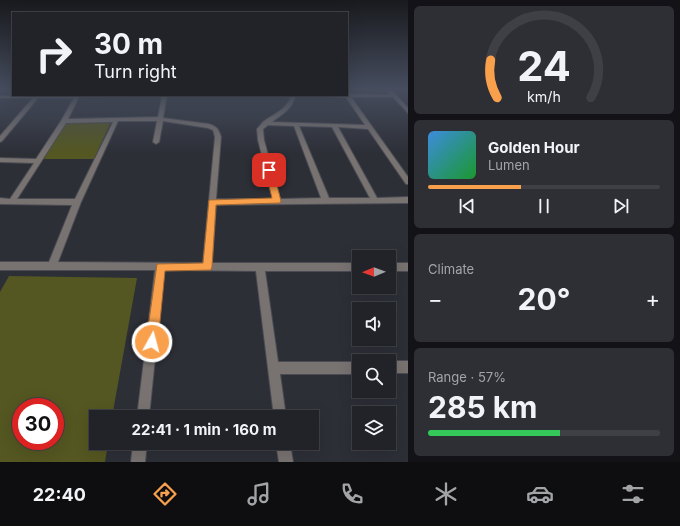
<!DOCTYPE html>
<meta charset="utf-8">
<style>
:root{--surface:#222329;--page:#2e2f35;--text:#f1f3f6;--muted:#a2a4a8;--line:#3f4046;--accent:#f9a04c}
body{margin:0;font-family:Inter,sans-serif;background:var(--page);color:var(--text);height:100vh;display:flex;flex-direction:column;font-size:15px;white-space:nowrap}
*{box-sizing:border-box;margin:0}
p{font-size:13px;color:var(--muted)}
.icon{flex:none;width:22px;height:22px;fill:none;stroke:currentColor;stroke-width:2;stroke-linecap:round;stroke-linejoin:round}
.map{position:relative;flex:1;overflow:hidden}
.sheet{display:flex;flex-direction:column;gap:6px;padding:6px;background:#131317;width:272px}
.sheet>*{flex:none}
.guide{position:absolute;left:12px;top:12px;width:336px;height:84px;border-radius:0px;box-shadow:0 4px 16px #0002,0 0 0 1px var(--line);background:#222329;color:var(--text);overflow:hidden}
.needle{width:26px;rotate:269deg}
.controls{position:absolute;left:352px;top:250px;display:grid;gap:8px}
.controls a{display:grid;place-items:center;width:44px;height:44px;border-radius:0px;background:var(--surface);box-shadow:0 4px 16px #0002,0 0 0 1px var(--line);font-size:20px}
.speed{position:absolute;left:12px;top:398px;display:flex;gap:8px;font-size:20px;font-weight:700;text-align:center}
.speed>*{display:grid;place-content:center;width:52px;height:52px;border-radius:50%;background:var(--surface);box-shadow:0 4px 16px #0002,0 0 0 1px var(--line);line-height:1}
.speed .limit{border:6px solid #d22;background:#fff;color:#111}
.pin{position:absolute;display:grid;place-items:center;width:34px;height:34px;color:#fff;margin:-17px;border-radius:8px;box-shadow:0 2px 6px #0006}
.me{position:absolute;width:44px;margin:-22px;rotate:7deg;stroke-linejoin:round;filter:drop-shadow(0 0 3px #0008)}
.turn{display:flex;align-items:center;gap:14px;height:84px;padding:0 16px;font-size:18px}
.turn .icon{width:52px;height:52px;stroke-width:2.5}
.turn b{display:block;font-size:28px;line-height:34px}
.big{font-size:30px;font-weight:700;line-height:1.1}
.sheet .card{flex:1;display:flex;flex-direction:column;justify-content:center;gap:6px;min-width:0;padding:0 14px;border-radius:6px;background:var(--page)}
.sheet .dial{align-items:center;gap:0}
.dial svg{height:104px;overflow:visible;fill:none;stroke:var(--line);stroke-width:7;stroke-linecap:round;text-anchor:middle}
.dial text{fill:var(--text);stroke:none}
.song{display:flex;align-items:center;gap:12px}
.cover{width:48px;height:48px;border-radius:6px;background:linear-gradient(135deg,hsl(210 70% 55%),hsl(130 70% 35%))}
.played{height:4px;border-radius:2px;background:linear-gradient(90deg,var(--accent) 40%,var(--line) 40%)}
.keys{display:flex;justify-content:space-around;direction:ltr}
.heat{display:flex;justify-content:space-between;align-items:center;font-size:22px;direction:ltr}
.charge{height:6px;border-radius:3px;background:linear-gradient(90deg,#34c759 57%,var(--line) 0)}
.trip{position:absolute;left:89px;top:410px;width:230px;height:40px;border-radius:0px;background:var(--surface);box-shadow:0 4px 16px #0002,0 0 0 1px var(--line);font-weight:700;line-height:40px;text-align:center}
.tabs{display:flex;height:64px;justify-content:space-around;align-items:center;background:#0e0e10;color:var(--muted)}
.tabs .icon{width:28px;height:28px}
.tabs .selected{color:var(--accent)}
.tabs b{font-size:18px;color:var(--text)}
main{display:flex;flex:1;min-height:0}
.map>svg:first-child{display:block}
.green{fill:#545721;fill-rule:evenodd}
.lines{fill:none;stroke-linecap:round;stroke-linejoin:round}
.minor-casing{stroke:#4b4c54;stroke-width:2}
.minor{fill:#787371;fill-rule:evenodd}
.route{fill:#f9a04c;stroke:#a26831}
</style>
<main>
<div class="map">
<svg width="408" height="462" viewBox="0 0 408 462">
<rect width="100%" height="100%" fill="#2d2f37"/>
<g class="green">
<polygon points="66,122 111,122 94,159 41,159"/>
<path d="M9 276 137 278 112 417H96V443H108L105 462H0V292ZM21 407H55V441H21Z"/>
</g>
<g class="lines">
<g class="minor-casing">
<g id="minor">
<path d="M385 88H390L408 108V113L393 97H351L408 177V184H406L368 129 338 127 377 198 408 197V203L216 205 212 263H359V271H265L278 362H359V374H280L286 417H274L256 271 164 270 149 417H137L155 270H0V262H49L72 205 0 204V198L10 199 34 163 0 162V158L36 159 61 121 74 98H38L2 141 0 142V136L33 98H0V96L167 95 163 118 209 124C216 126 219 129 221 137L216 199H273L258 140 257 129C259 127 262 123 263 122 273 114 289 109 291 95H295C294 108 281 115 272 122L365 125 346 97 317 96 315 95H347V94L390 95ZM162 96 158 117 68 119 79 97ZM118 121H157L153 142 156 144 159 142 163 121 208 128 213 130 215 137 203 263 58 262 81 202ZM113 122 75 199H17L66 123ZM268 125 294 126 321 198 280 199 264 140 263 129ZM299 126 332 127 370 198H329Z"/>
<rect x="389" y="263" width="19" height="8"/>
<rect x="389" y="361" width="19" height="12"/>
<polygon points="133,443 147,443 145,462 131,462"/>
<polygon points="276,443 290,443 293,462 279,462"/>
</g>
</g>
<use href="#minor" class="minor"/>
</g>
<linearGradient id="sky" x2="0" y2="1"><stop stop-color="#191a1e"/><stop offset="0.58" stop-color="#464d5e"/><stop offset="1" stop-color="#464d5e" stop-opacity="0"/></linearGradient>
<rect width="408" height="153" fill="url(#sky)"/>
<polygon class="route" points="269,168 273,170 281,201 280,203 216,205 212,267 211,270 165,271 158,342 156,346 152,348 147,346 146,342 157,264 203,263 209,200 272,198 265,170"/>
</svg>
<div class="controls">
<a><svg class="needle" viewBox="-14 -14 28 28"><path d="M0-13l5 13h-10z" fill="#e53935"/><path d="M0 13l5-13h-10z" fill="#a2a4a8"/></svg></a>
<a><svg class="icon" aria-label="sound" viewBox="0 0 24 24"><path d="M4 9h4l5-4v14l-5-4H4zM17 9q2 3 0 6"/></svg></a>
<a><svg class="icon" aria-label="search" viewBox="0 0 24 24"><circle cx="10" cy="10" r="6"/><path d="M15 15l6 6"/></svg></a>
<a><svg class="icon" aria-label="layers" viewBox="0 0 24 24"><path d="M12 4l9 5-9 5-9-5zM3 14l9 5 9-5"/></svg></a>
</div>
<div class="speed"><div class="limit">30</div></div>
<div class="pin" style="left:269px;top:170px;background:#d93025"><svg class="icon" aria-label="arrive" viewBox="0 0 24 24"><path d="M6 21V4h12l-3 4 3 4H6"/></svg></div>
<svg class="me" style="left:152px;top:342px" viewBox="-20 -20 40 40"><circle r="17" fill="#f9a04c" stroke="#fff" stroke-width="3"/><path d="M0-11L8 9 0 5-8 9z" fill="#fff"/></svg>
<div class="trip">22:41 · 1 min · 160 m</div>
<div class="guide">
<div class="turn"><svg class="icon" aria-label="right" viewBox="0 0 24 24"><path d="M7 20v-9h11M14 6l5 5-5 5"/></svg><div><b>30 m</b>Turn right</div></div>
</div>
</div>
<section class="sheet">
<div class="card dial"><svg viewBox="0 0 100 80">
<path d="M14 69A42 42 0 1 1 86 69"/>
<path d="M14 69A42 42 0 0 1 9 40" stroke="#f9a04c"/>
<text x="50" y="56" font-size="32" font-weight="700">24</text>
<text x="50" y="72" font-size="11">km/h</text>
</svg></div>
<div class="card">
<div class="song"><i class="cover"></i><div><b>Golden Hour</b><p>Lumen</p></div></div>
<div class="played"></div>
<div class="keys"><svg class="icon" aria-label="previous" viewBox="0 0 24 24"><path d="M18 5L8 12l10 7zM5 5v14"/></svg><svg class="icon" aria-label="pause" viewBox="0 0 24 24"><path d="M8 5v14M16 5v14"/></svg><svg class="icon" aria-label="next" viewBox="0 0 24 24"><path d="M6 5l10 7-10 7zM19 5v14"/></svg></div>
</div>
<div class="card"><p>Climate</p>
<div class="heat"><a>−</a><b class="big">20°</b><a>+</a></div>
</div>
<div class="card"><p>Range · 57%</p><b class="big">285 km</b><div class="charge"></div></div>
</section>
</main>
<nav class="tabs">
<b>22:40</b>
<svg class="icon selected" aria-label="directions" viewBox="0 0 24 24"><path d="M12 3l9 9-9 9-9-9zM9 14v-3h6M13 9l2 2-2 2"/></svg>
<svg class="icon" aria-label="music" viewBox="0 0 24 24"><path d="M9 18V5l10-2v13"/><circle cx="6" cy="18" r="3"/><circle cx="16" cy="16" r="3"/></svg>
<svg class="icon" aria-label="phone" viewBox="0 0 24 24"><path d="M5 4h4l2 5-3 2q2 4 5 5l2-3 5 2v4C11 20 4 13 5 4z"/></svg>
<svg class="icon" aria-label="climate" viewBox="0 0 24 24"><path d="M12 3v18M4 7l16 10M4 17L20 7"/></svg>
<svg class="icon" aria-label="car" viewBox="0 0 24 24"><path d="M5 17H2v-5l4-1 3-4h7l3 4 3 1v5h-3M9 17h6M6 11h13"/><circle cx="7" cy="17" r="2"/><circle cx="17" cy="17" r="2"/></svg>
<svg class="icon" aria-label="filters" viewBox="0 0 24 24"><path d="M4 7h16M4 17h16"/><circle cx="9" cy="7" r="2"/><circle cx="15" cy="17" r="2"/></svg>
</nav>
